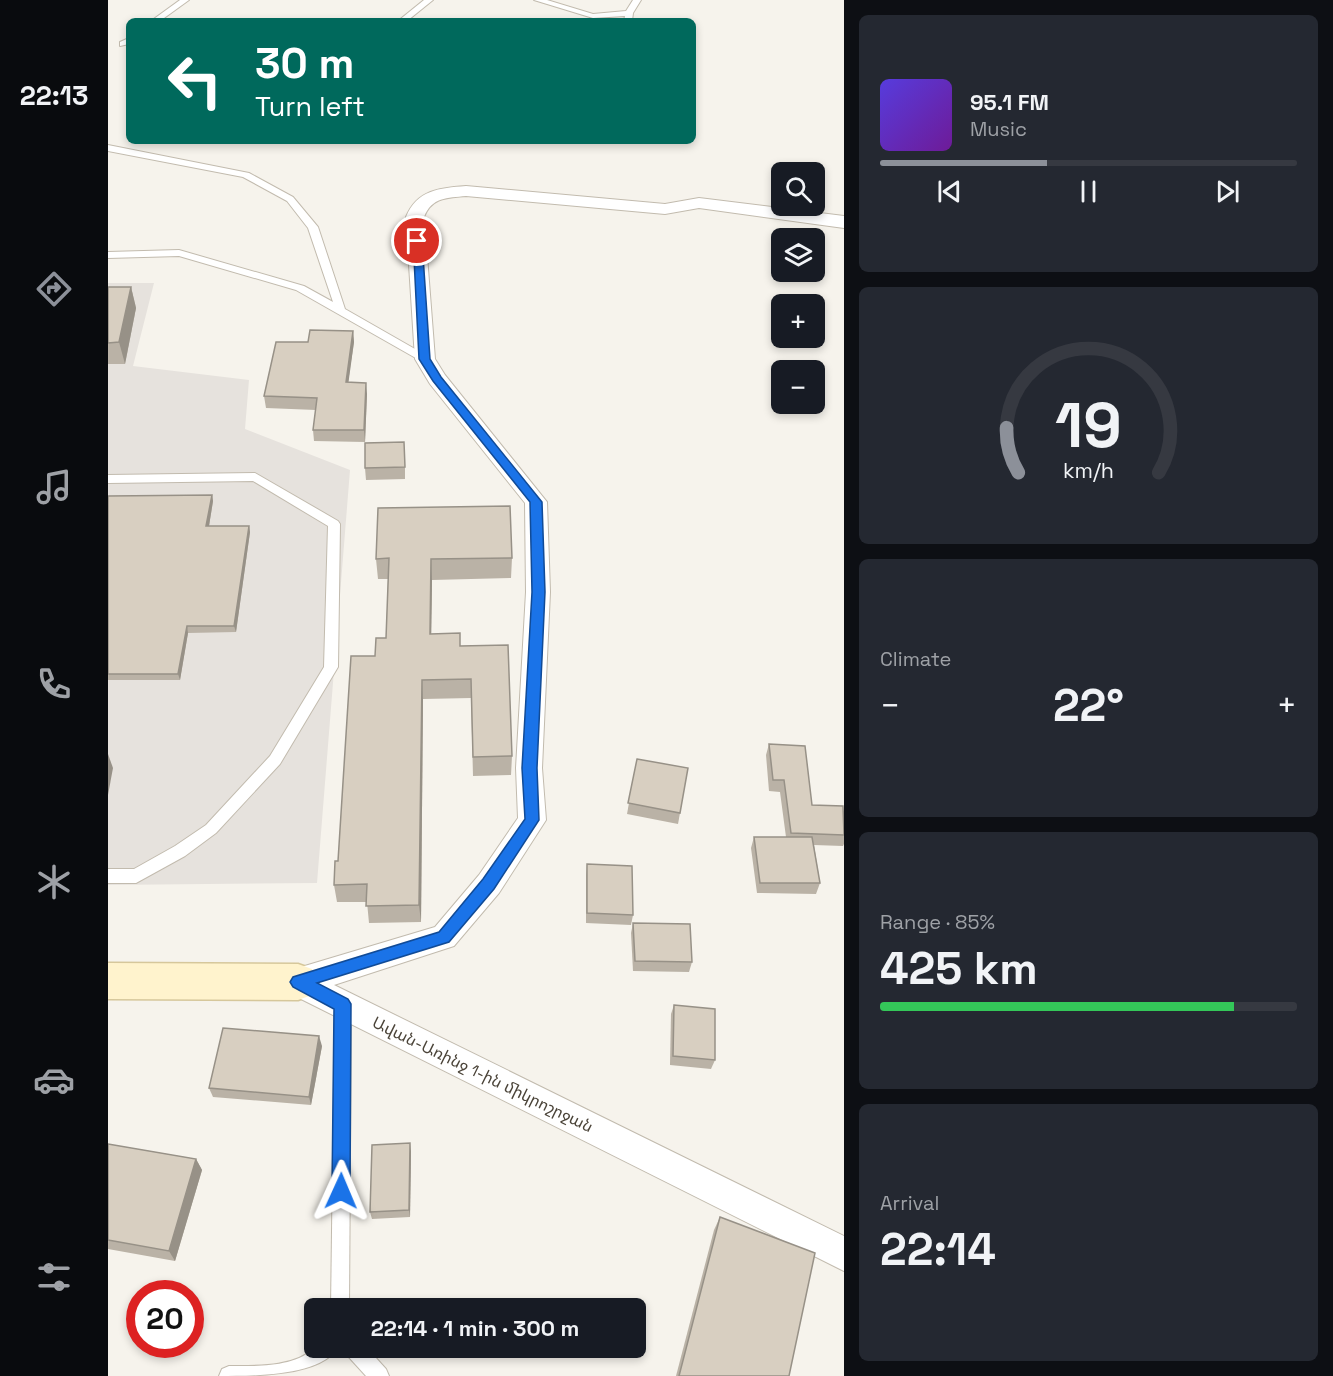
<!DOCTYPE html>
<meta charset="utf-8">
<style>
:root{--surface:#171b24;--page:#242831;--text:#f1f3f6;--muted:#9ea1a6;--line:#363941;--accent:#8c9099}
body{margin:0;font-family:"Space Grotesk","Noto Sans Armenian",sans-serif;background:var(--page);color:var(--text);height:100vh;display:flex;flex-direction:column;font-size:22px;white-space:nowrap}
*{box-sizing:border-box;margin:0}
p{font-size:20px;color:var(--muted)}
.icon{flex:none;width:33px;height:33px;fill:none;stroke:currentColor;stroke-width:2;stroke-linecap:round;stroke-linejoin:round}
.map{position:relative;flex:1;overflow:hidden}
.panel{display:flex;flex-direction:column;gap:15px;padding:15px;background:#0d0f14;width:489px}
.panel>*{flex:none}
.hud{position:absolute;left:18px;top:18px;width:570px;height:126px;border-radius:9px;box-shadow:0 3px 9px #0003;background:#00695c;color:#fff;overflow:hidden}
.controls{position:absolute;left:663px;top:162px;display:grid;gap:12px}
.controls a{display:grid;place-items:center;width:54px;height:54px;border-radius:9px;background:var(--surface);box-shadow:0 3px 9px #0003;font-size:30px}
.speed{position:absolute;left:18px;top:1280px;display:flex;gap:12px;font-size:30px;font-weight:700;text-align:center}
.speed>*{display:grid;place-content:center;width:78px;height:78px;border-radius:50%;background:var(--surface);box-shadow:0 3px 9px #0003;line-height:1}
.speed .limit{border:9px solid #d22;background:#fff;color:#111}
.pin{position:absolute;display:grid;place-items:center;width:51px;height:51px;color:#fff;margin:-26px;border:3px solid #fff;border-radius:50%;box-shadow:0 2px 6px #0007}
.me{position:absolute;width:66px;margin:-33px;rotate:1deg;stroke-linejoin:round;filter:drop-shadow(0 0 4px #0008)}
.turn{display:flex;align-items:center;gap:21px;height:126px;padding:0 30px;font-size:27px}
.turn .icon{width:78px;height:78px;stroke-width:2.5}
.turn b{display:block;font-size:42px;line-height:51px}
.big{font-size:45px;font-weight:700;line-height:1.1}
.panel .card{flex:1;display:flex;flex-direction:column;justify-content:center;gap:9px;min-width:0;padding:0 21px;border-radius:9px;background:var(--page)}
.panel .dial{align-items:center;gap:0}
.dial svg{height:156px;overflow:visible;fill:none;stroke:var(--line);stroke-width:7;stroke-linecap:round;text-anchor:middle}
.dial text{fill:var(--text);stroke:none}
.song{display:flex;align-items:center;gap:18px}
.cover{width:72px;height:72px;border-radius:9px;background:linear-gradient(135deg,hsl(250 70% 55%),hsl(280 70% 35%))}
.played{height:6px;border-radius:3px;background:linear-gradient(90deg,var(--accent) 40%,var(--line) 40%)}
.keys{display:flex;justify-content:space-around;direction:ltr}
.heat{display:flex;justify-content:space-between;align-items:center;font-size:33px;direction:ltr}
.charge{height:9px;border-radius:4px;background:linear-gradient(90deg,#34c759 85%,var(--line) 0)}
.trip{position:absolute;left:196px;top:1298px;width:342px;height:60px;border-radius:9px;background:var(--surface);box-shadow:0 3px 9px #0003;font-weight:700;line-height:60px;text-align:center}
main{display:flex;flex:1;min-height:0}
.menu{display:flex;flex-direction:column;width:108px;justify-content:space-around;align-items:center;background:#090b0e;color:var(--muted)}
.menu .icon{width:42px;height:42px}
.menu .active{color:var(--accent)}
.menu b{font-size:27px;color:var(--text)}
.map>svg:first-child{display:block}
.industrial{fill:#e6e2dd}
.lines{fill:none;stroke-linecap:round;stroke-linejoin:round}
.lane-casing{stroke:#c2bbae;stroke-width:2}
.street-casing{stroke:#c2bbae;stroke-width:2}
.secondary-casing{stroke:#d6c79b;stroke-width:3}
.lane{fill:#fff;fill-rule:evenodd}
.street{fill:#fff;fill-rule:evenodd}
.secondary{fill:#fff3cd;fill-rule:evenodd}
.wall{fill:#bab2a6}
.shaded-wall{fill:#979187}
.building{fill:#d8cfc1;stroke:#979187;stroke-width:1.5}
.route{fill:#1a73e8;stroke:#114b97;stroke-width:1.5}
.labels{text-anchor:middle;stroke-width:4.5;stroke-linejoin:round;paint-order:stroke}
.street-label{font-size:16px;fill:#4b4439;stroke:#fff}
</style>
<main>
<nav class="menu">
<b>22:13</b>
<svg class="icon active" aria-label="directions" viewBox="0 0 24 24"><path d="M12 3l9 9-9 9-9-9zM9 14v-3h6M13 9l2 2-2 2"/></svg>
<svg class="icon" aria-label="music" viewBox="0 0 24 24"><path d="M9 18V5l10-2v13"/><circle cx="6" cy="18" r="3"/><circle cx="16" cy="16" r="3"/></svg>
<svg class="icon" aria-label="phone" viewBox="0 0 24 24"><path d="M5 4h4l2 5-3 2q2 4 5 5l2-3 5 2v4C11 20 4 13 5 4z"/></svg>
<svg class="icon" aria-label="climate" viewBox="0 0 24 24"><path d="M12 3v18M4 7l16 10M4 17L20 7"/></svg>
<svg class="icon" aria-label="car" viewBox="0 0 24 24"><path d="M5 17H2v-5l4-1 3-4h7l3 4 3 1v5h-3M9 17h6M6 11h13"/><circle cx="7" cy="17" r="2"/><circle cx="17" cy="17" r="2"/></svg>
<svg class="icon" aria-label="filters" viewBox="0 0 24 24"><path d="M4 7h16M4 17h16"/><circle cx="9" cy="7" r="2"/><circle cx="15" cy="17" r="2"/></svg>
</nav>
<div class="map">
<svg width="736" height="1376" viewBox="0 0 736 1376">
<rect width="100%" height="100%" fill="#f6f3ec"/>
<polygon class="industrial" points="0,283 46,283 25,366 141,380 137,429 242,470 209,883 0,885"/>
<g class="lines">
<g class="lane-casing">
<g id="lane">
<polygon points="72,0 81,0 52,21 43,21"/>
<polygon points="316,0 325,0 299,21 290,21"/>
<polygon points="426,0 439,0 485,14 518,11 525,0 533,0 525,13 524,21 516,21 517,16 485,18"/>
<polygon points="21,38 21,44 12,46 12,42"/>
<polygon points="0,145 141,173 185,197 210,227 237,309 321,357 321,361 313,361 188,290 71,256 0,258 0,252 71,250 196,286 225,302 200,228 179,201 135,177 0,151"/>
<polygon points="147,473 230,521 232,524 230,667 172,764 108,833 77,856 28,883 0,883 0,869 26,869 67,846 98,825 162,756 216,667 220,526 145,481 0,483 0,475"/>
<polygon points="235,996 241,999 243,1004 241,1308 223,1308 227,1004 229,999"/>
<path d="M208 1347H230C214 1376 147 1376 111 1376L114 1369 121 1366C149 1366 186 1368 208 1347Z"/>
<polygon points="236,1347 258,1347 278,1369 281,1376 258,1376 238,1354"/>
</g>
</g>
<g class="street-casing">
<path id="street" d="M358 186 557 204 591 198 736 216V228L591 208 557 214 358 196C339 198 324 197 316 217L327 359 337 375 439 502 442 592 434 768 438 820 391 893 346 946 226 985 736 1236V1271L179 992 175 982 179 972 190 968 327 927 371 875 410 818 408 768 418 592 417 503 322 384 307 359 298 217C309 190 331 188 358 186Z"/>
</g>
<g class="secondary-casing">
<polygon id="secondary" points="0,963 190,964 204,969 209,982 204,995 190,1000 0,999"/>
</g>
<use href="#lane" class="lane"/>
<use href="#street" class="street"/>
<use href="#secondary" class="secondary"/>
</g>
<g class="wall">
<polygon points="0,287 23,287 28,308 17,364 0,364"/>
<polygon points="245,331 246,342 240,382 259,394 257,442 206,441 205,430 208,410 158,408 156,396 200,342"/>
<polygon points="297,455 297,479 258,480 257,468"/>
<polygon points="104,495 105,501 101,526 141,526 142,532 128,632 80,633 72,680 0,680 0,496"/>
<polygon points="404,558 403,578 324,580 323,634 352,646 404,756 403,775 365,776 363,698 315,699 313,922 261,923 259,902 229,902 226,885 267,656 278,638 280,579 270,579 268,559"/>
<polygon points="661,744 704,805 736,811 736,844 735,846 706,845 712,883 708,894 649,893 643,848 646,837 678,837 672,792 661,791 658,755"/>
<polygon points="529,759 572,813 570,824 519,814"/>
<polygon points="479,864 525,915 523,925 478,923 478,875"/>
<polygon points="525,923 584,962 581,972 525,971 523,933"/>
<polygon points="566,1005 607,1060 603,1069 562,1065 563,1014"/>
<polygon points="214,1046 203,1105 105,1097 101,1088"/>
<polygon points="0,1144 88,1159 94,1170 67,1261 0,1249"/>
<polygon points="303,1151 302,1217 264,1219 262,1212"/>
<polygon points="612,1217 681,1376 568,1376 606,1230"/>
</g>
<g class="shaded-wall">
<polygon points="23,287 28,308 17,364 11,342"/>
<polygon points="245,331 246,342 239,393 238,382"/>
<polygon points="258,383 259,394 257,442 256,430"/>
<polygon points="104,495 105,501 100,532 98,526"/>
<polygon points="141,526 142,532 128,632 126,626"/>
<polygon points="323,559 324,580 323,653 322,634"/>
<polygon points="79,626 80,633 72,680 70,674"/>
<polygon points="314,680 315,699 313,922 311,905"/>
<polygon points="0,754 5,768 0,795"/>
<polygon points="211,1036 214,1046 203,1105 201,1097"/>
<polygon points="302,1143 303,1151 302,1217 301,1210"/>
<polygon points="88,1159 94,1170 67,1261 61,1251"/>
</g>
<g class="building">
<polygon points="0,287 23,287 11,342 0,343"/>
<polygon points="202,330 245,331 238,382 258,383 256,430 205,430 209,398 156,396 168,342 200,342"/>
<polygon points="296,442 297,467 257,468 257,443"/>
<polygon points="104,495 98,526 141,526 126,626 79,626 70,674 0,674 0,496"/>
<polygon points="402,506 404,558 323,559 322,634 352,633 352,646 400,645 404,756 365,757 363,679 314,680 311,905 258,906 259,884 226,885 227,861 230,861 243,656 267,656 268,638 278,638 281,558 268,559 270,508"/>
<polygon points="661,744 697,746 704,805 735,806 736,835 683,833 676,780 665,780"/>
<polygon points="529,759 580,768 572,813 520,803"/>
<polygon points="646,837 704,837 712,883 652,883"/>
<polygon points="479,864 524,866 525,915 479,913"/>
<polygon points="525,923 582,924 584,962 527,961"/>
<polygon points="566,1005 607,1009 607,1060 565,1056"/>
<polygon points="115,1028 211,1036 201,1097 101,1088"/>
<polygon points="302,1143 301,1210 262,1212 264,1145"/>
<polygon points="0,1144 88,1159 61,1251 0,1240"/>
<polygon points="612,1217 707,1253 681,1376 571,1376"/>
</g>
<polygon class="route" points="305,238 314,241 322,359 333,377 434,502 437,592 429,768 431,820 386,889 341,942 209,983 240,999 243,1004 242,1191 239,1198 233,1200 226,1198 224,1191 226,1009 185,987 182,982 185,977 331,932 375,879 417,819 414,768 424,592 422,502 325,381 311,359"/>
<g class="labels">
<g class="street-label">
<text transform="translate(375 1074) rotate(26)" y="6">Ավան-Առինջ 1-ին միկրոշրջան</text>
</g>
</g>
</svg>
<div class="controls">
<a><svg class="icon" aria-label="search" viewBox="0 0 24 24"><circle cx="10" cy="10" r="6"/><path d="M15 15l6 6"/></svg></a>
<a><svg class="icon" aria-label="layers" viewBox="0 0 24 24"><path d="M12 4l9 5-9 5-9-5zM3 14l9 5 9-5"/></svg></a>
<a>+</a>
<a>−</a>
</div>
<div class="speed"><div class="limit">20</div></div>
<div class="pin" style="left:309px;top:241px;background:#d93025"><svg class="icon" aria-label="arrive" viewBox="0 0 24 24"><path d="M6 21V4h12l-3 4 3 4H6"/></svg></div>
<svg class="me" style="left:233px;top:1191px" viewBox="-20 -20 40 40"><path d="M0-17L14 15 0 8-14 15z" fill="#1a73e8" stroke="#fff" stroke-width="4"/></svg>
<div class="trip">22:14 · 1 min · 300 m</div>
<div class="hud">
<div class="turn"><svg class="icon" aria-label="left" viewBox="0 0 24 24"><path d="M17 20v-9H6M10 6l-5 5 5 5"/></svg><div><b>30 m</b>Turn left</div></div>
</div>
</div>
<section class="panel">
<div class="card">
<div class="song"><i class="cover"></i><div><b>95.1 FM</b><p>Music</p></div></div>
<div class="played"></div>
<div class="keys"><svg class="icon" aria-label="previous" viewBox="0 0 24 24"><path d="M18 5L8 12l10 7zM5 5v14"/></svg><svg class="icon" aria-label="pause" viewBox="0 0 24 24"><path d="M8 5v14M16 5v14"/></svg><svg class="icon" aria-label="next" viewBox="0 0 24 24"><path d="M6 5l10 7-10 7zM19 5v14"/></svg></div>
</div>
<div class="card dial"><svg viewBox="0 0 100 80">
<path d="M14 69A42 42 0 1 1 86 69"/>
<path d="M14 69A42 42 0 0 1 8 46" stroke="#8c9099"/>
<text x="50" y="56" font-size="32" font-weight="700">19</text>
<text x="50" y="72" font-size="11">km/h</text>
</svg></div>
<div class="card"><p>Climate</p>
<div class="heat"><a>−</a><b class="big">22°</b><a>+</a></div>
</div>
<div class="card"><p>Range · 85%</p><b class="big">425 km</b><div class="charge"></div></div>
<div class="card"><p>Arrival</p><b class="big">22:14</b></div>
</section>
</main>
